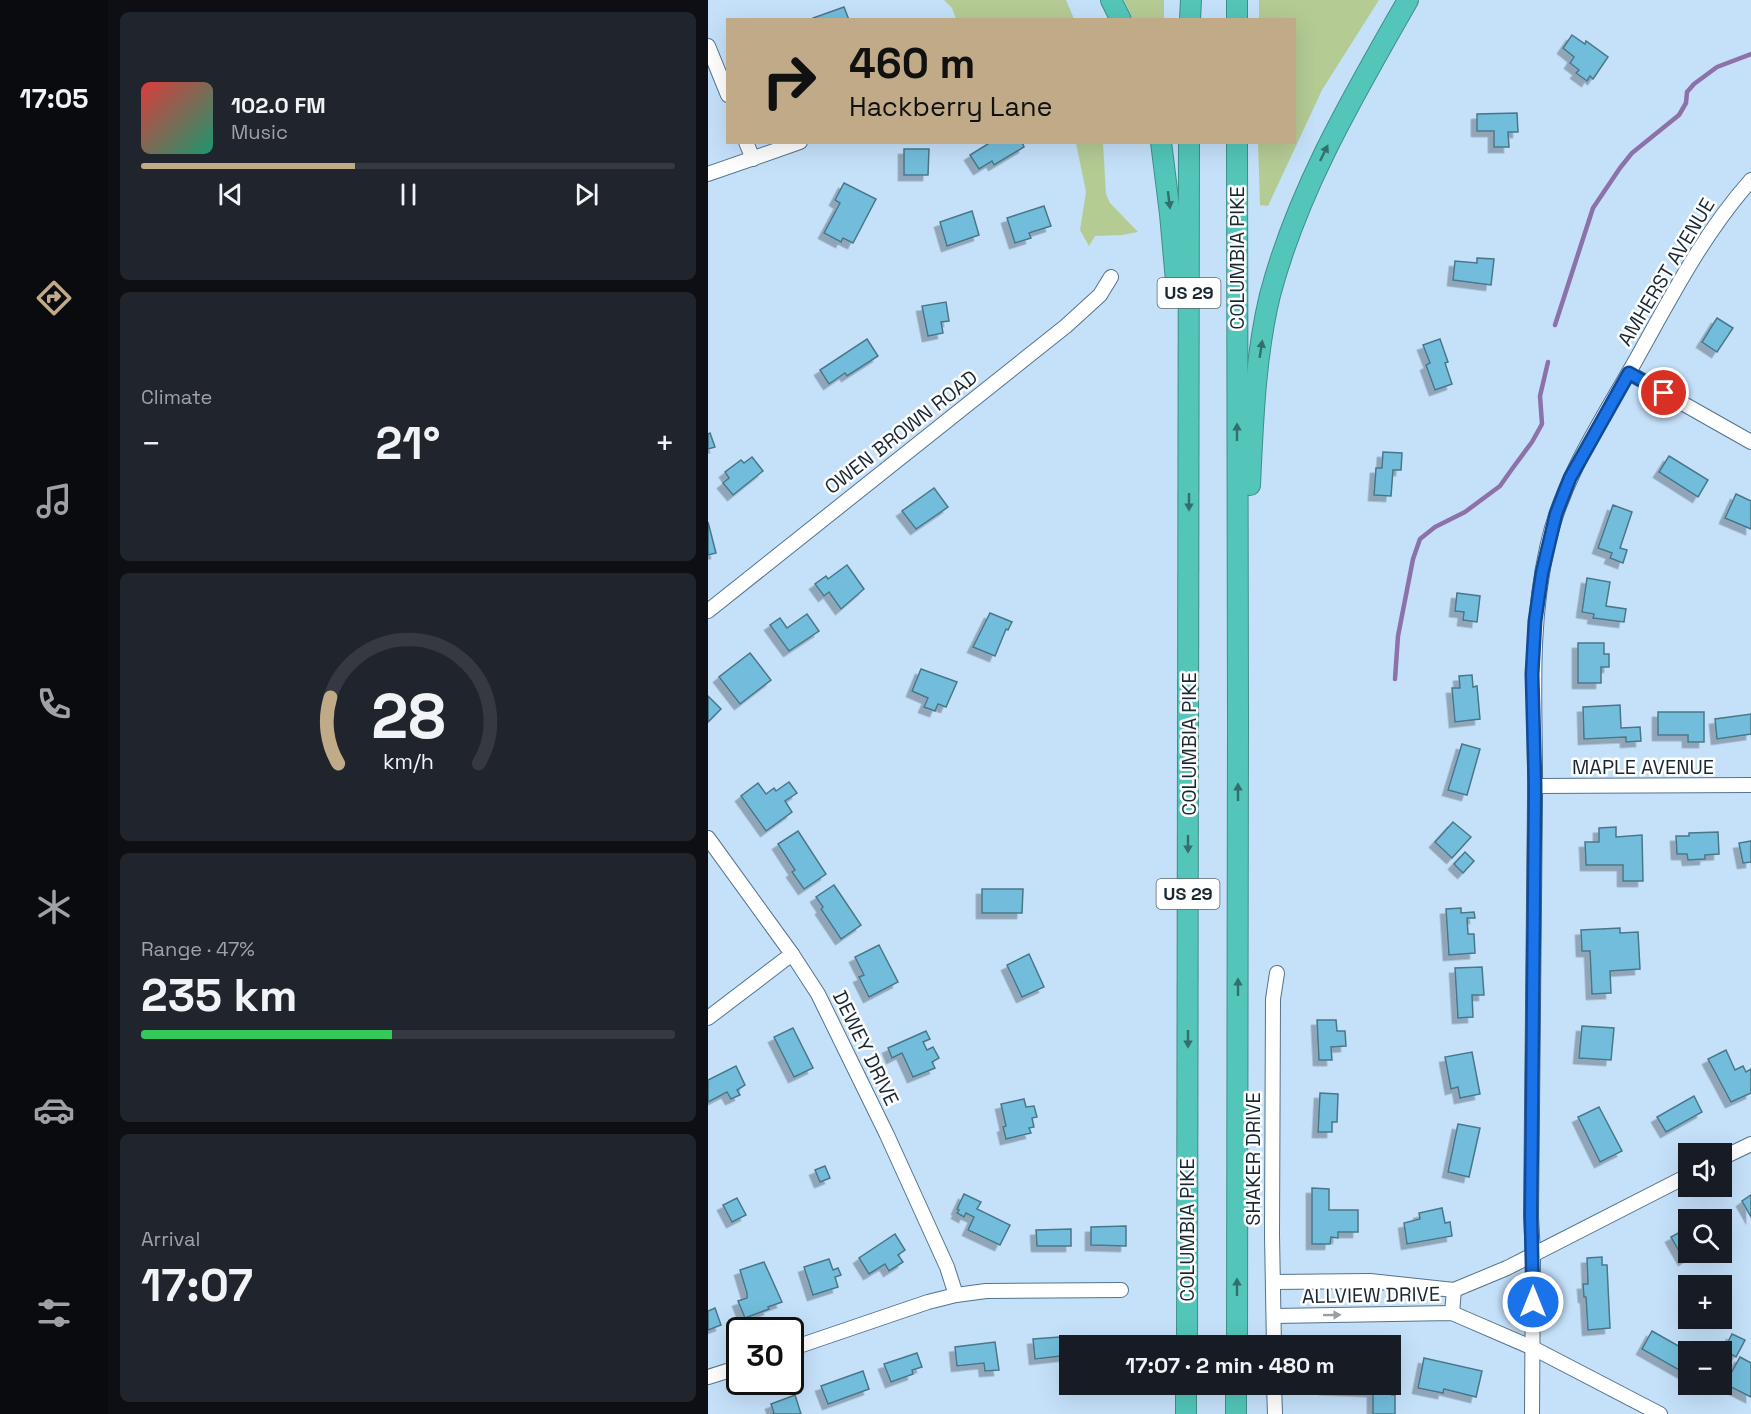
<!DOCTYPE html>
<meta charset="utf-8">
<style>
:root{--surface:#171b24;--page:#20242c;--text:#f1f3f6;--muted:#9ea1a6;--line:#363941;--accent:#c1aa87}
body{margin:0;font-family:"Space Grotesk",sans-serif;background:var(--page);color:var(--text);height:100vh;display:flex;flex-direction:column;font-size:22px;white-space:nowrap}
*{box-sizing:border-box;margin:0}
p{font-size:20px;color:var(--muted)}
.icon{flex:none;width:33px;height:33px;fill:none;stroke:currentColor;stroke-width:2;stroke-linecap:round;stroke-linejoin:round}
.map{position:relative;flex:1;overflow:hidden}
.side{display:flex;flex-direction:column;gap:12px;padding:12px;background:#0d0f14;width:600px}
.side>*{flex:none}
.hud{position:absolute;left:18px;top:18px;width:570px;height:126px;border-radius:0px;box-shadow:0 6px 24px #0002;background:#c1aa87;color:#111;overflow:hidden}
.controls{position:absolute;left:970px;top:1143px;display:grid;gap:12px}
.controls a{display:grid;place-items:center;width:54px;height:54px;border-radius:0px;background:var(--surface);box-shadow:0 6px 24px #0002;font-size:30px}
.speed{position:absolute;left:18px;top:1317px;display:flex;gap:12px;font-size:30px;font-weight:700;text-align:center}
.speed>*{display:grid;place-content:center;width:78px;height:78px;border-radius:50%;background:var(--surface);box-shadow:0 6px 24px #0002;line-height:1}
.speed .limit{border:3px solid #111;border-radius:9px;background:#fff;color:#111}
.pin{position:absolute;display:grid;place-items:center;width:51px;height:51px;color:#fff;margin:-26px;border:3px solid #fff;border-radius:50%;box-shadow:0 2px 6px #0007}
.me{position:absolute;width:66px;margin:-33px;rotate:0deg;stroke-linejoin:round;filter:drop-shadow(0 0 4px #0008)}
.turn{display:flex;align-items:center;gap:21px;height:126px;padding:0 24px;font-size:27px}
.turn .icon{width:78px;height:78px;stroke-width:2.5}
.turn b{display:block;font-size:42px;line-height:51px}
.big{font-size:45px;font-weight:700;line-height:1.1}
.side .card{flex:1;display:flex;flex-direction:column;justify-content:center;gap:9px;min-width:0;padding:0 21px;border-radius:9px;background:var(--page)}
.side .dial{align-items:center;gap:0}
.dial svg{height:156px;overflow:visible;fill:none;stroke:var(--line);stroke-width:7;stroke-linecap:round;text-anchor:middle}
.dial text{fill:var(--text);stroke:none}
.song{display:flex;align-items:center;gap:18px}
.cover{width:72px;height:72px;border-radius:9px;background:linear-gradient(135deg,hsl(0 70% 55%),hsl(160 70% 35%))}
.played{height:6px;border-radius:3px;background:linear-gradient(90deg,var(--accent) 40%,var(--line) 40%)}
.keys{display:flex;justify-content:space-around;direction:ltr}
.heat{display:flex;justify-content:space-between;align-items:center;font-size:33px;direction:ltr}
.charge{height:9px;border-radius:4px;background:linear-gradient(90deg,#34c759 47%,var(--line) 0)}
.trip{position:absolute;left:351px;top:1335px;width:342px;height:60px;border-radius:0px;background:var(--surface);box-shadow:0 6px 24px #0002;font-weight:700;line-height:60px;text-align:center}
main{display:flex;flex:1;min-height:0}
.dock{display:flex;flex-direction:column;width:108px;justify-content:space-around;align-items:center;background:#090b0e;color:var(--muted)}
.dock .icon{width:42px;height:42px}
.dock .on{color:var(--accent)}
.dock b{font-size:27px;color:var(--text)}
.map>svg:first-child{display:block}
.green{fill:#b5cb94}
.lines{fill:none;stroke-linecap:round;stroke-linejoin:round}
.stream{stroke:#8c72a9;stroke-width:4.5}
.building{fill:#72bddb;stroke:#4a7789;stroke-width:1.5;filter:url(#shadow)}
.minor-casing{stroke:#53738e;stroke-width:16}
.highway-casing{stroke:#3f8e8a;stroke-width:22}
.minor{stroke:#fff;stroke-width:14}
.highway{stroke:#53c6b9;stroke-width:20}
.oneway{fill:#336f6f}
.oneway2{fill:#989ea3}
.route-casing{stroke:#114b97;stroke-width:15}
.route{stroke:#1a73e8;stroke-width:10}
.labels{text-anchor:middle;stroke-width:5;stroke-linejoin:round;paint-order:stroke}
.shield{fill:#fefefe;stroke:#5e686f;stroke-width:1.5}
.shield-label{font-size:18px;font-weight:bold;fill:#192732}
.street-label{font-size:20px;fill:#192732;stroke:#fefefe}
</style>
<main>
<nav class="dock">
<b>17:05</b>
<svg class="icon on" aria-label="directions" viewBox="0 0 24 24"><path d="M12 3l9 9-9 9-9-9zM9 14v-3h6M13 9l2 2-2 2"/></svg>
<svg class="icon" aria-label="music" viewBox="0 0 24 24"><path d="M9 18V5l10-2v13"/><circle cx="6" cy="18" r="3"/><circle cx="16" cy="16" r="3"/></svg>
<svg class="icon" aria-label="phone" viewBox="0 0 24 24"><path d="M5 4h4l2 5-3 2q2 4 5 5l2-3 5 2v4C11 20 4 13 5 4z"/></svg>
<svg class="icon" aria-label="climate" viewBox="0 0 24 24"><path d="M12 3v18M4 7l16 10M4 17L20 7"/></svg>
<svg class="icon" aria-label="car" viewBox="0 0 24 24"><path d="M5 17H2v-5l4-1 3-4h7l3 4 3 1v5h-3M9 17h6M6 11h13"/><circle cx="7" cy="17" r="2"/><circle cx="17" cy="17" r="2"/></svg>
<svg class="icon" aria-label="filters" viewBox="0 0 24 24"><path d="M4 7h16M4 17h16"/><circle cx="9" cy="7" r="2"/><circle cx="15" cy="17" r="2"/></svg>
</nav>
<section class="side">
<div class="card">
<div class="song"><i class="cover"></i><div><b>102.0 FM</b><p>Music</p></div></div>
<div class="played"></div>
<div class="keys"><svg class="icon" aria-label="previous" viewBox="0 0 24 24"><path d="M18 5L8 12l10 7zM5 5v14"/></svg><svg class="icon" aria-label="pause" viewBox="0 0 24 24"><path d="M8 5v14M16 5v14"/></svg><svg class="icon" aria-label="next" viewBox="0 0 24 24"><path d="M6 5l10 7-10 7zM19 5v14"/></svg></div>
</div>
<div class="card"><p>Climate</p>
<div class="heat"><a>−</a><b class="big">21°</b><a>+</a></div>
</div>
<div class="card dial"><svg viewBox="0 0 100 80">
<path d="M14 69A42 42 0 1 1 86 69"/>
<path d="M14 69A42 42 0 0 1 10 35" stroke="#c1aa87"/>
<text x="50" y="56" font-size="32" font-weight="700">28</text>
<text x="50" y="72" font-size="11">km/h</text>
</svg></div>
<div class="card"><p>Range · 47%</p><b class="big">235 km</b><div class="charge"></div></div>
<div class="card"><p>Arrival</p><b class="big">17:07</b></div>
</section>
<div class="map">
<svg width="1043" height="1414" viewBox="0 0 1043 1414">
<defs>
<filter id="shadow"><feDropShadow dx="-5.5" dy="5.5" stdDeviation="0" flood-color="#0004"/></filter>
</defs>
<rect width="100%" height="100%" fill="#c5e1fa"/>
<g class="green">
<polygon points="236,0 358,0 366,19 248,19 244,8"/>
<polygon points="416,0 456,0 456,19 425,19"/>
<polygon points="551,0 671,0 614,90 560,206 552,205 550,143 586,142 586,20 551,19"/>
<polygon points="368,143 395,143 398,194 402,203 430,232 414,235 387,236 381,246 372,230 378,192"/>
</g>
<g class="lines">
<g class="stream">
<polyline points="847,325 885,208 912,168 924,153 971,115 978,103 979,92 986,84 1009,67 1043,54"/>
<polyline points="687,679 690,636 705,559 712,539 727,527 757,512 792,486 804,469 824,442 834,424 832,396 840,362"/>
</g>
</g>
<g class="building">
<polygon points="136,7 141,20 105,20 105,18"/>
<polygon points="864,35 877,44 878,41 900,57 885,79 882,76 879,81 868,73 871,70 862,63 866,57 855,48"/>
<polygon points="809,113 810,132 800,132 801,147 786,147 786,131 769,131 769,114"/>
<polygon points="283,142 314,142 316,147 286,165 284,161 271,169 262,155"/>
<polygon points="196,149 221,149 220,175 196,175"/>
<polygon points="136,183 168,199 145,243 135,238 133,242 116,233 132,203 127,200"/>
<polygon points="336,206 343,226 321,233 323,238 307,243 299,218"/>
<polygon points="264,211 271,235 239,246 232,222"/>
<polygon points="769,258 786,259 783,285 745,280 747,261 769,263"/>
<polygon points="238,302 241,321 233,322 235,333 220,336 214,306"/>
<polygon points="1009,318 1025,328 1009,352 994,342"/>
<polygon points="159,339 170,356 139,376 137,373 121,384 112,370"/>
<polygon points="732,339 740,362 737,363 744,384 727,390 718,365 722,363 715,345"/>
<polygon points="2,433 7,447 0,449 0,434"/>
<polygon points="675,452 694,453 693,470 685,470 683,496 666,495 668,468 674,468"/>
<polygon points="961,456 1000,480 990,497 951,472"/>
<polygon points="44,457 55,471 25,495 15,483 21,478 17,472 33,460 36,463"/>
<polygon points="226,488 240,507 208,529 194,511"/>
<polygon points="1028,494 1043,501 1043,529 1017,518"/>
<polygon points="905,505 924,512 912,548 919,550 915,563 902,558 904,553 890,548"/>
<polygon points="0,522 8,553 0,555"/>
<polygon points="139,565 156,589 133,609 121,592 116,596 107,584 118,576 120,579"/>
<polygon points="879,578 902,582 898,606 918,609 916,622 885,618 886,614 874,612"/>
<polygon points="749,593 772,596 769,622 755,620 756,612 747,611"/>
<polygon points="282,613 304,622 300,630 298,629 287,656 265,647"/>
<polygon points="99,614 111,631 81,651 62,625 72,618 79,628"/>
<polygon points="870,643 896,643 896,654 901,654 901,667 893,667 893,683 870,683"/>
<polygon points="42,653 63,680 32,704 11,677"/>
<polygon points="213,669 249,682 238,707 230,704 227,711 216,707 220,698 204,691"/>
<polygon points="764,675 765,687 769,686 772,719 747,722 744,688 752,688 751,676"/>
<polygon points="0,696 13,709 0,722"/>
<polygon points="912,705 913,728 932,727 933,741 918,742 918,737 876,739 875,707"/>
<polygon points="950,712 996,712 996,742 980,742 980,735 950,735"/>
<polygon points="1043,714 1043,734 1009,739 1007,719"/>
<polygon points="754,744 772,749 759,795 740,790"/>
<polygon points="81,782 89,793 77,801 84,812 58,831 33,796 50,783 58,794 66,788 68,791"/>
<polygon points="745,822 763,837 744,858 727,842"/>
<polygon points="908,827 908,837 934,835 935,881 915,881 915,865 878,865 877,842 891,842 891,828"/>
<polygon points="90,831 118,874 96,889 84,872 87,870 70,844"/>
<polygon points="1010,832 1011,854 997,855 997,859 980,860 979,854 969,854 968,836 981,836 981,833"/>
<polygon points="1043,841 1043,862 1035,863 1031,843"/>
<polygon points="757,852 766,861 755,873 746,864"/>
<polygon points="126,885 153,925 133,939 113,909 115,907 108,897"/>
<polygon points="274,889 315,889 314,913 274,913"/>
<polygon points="753,908 753,913 766,912 767,918 759,918 760,934 766,934 767,953 741,955 738,909"/>
<polygon points="912,928 912,933 930,932 932,969 902,971 903,993 884,994 882,951 874,951 873,930"/>
<polygon points="171,945 190,982 161,997 151,977 156,975 147,957"/>
<polygon points="321,954 336,987 314,997 299,965"/>
<polygon points="774,967 776,995 764,995 765,1017 750,1018 747,968"/>
<polygon points="609,1020 628,1020 629,1031 637,1031 638,1046 623,1047 624,1060 611,1060"/>
<polygon points="874,1026 906,1028 903,1060 871,1058"/>
<polygon points="85,1028 105,1068 86,1077 66,1037"/>
<polygon points="218,1031 222,1039 215,1042 219,1050 225,1047 231,1058 224,1062 227,1068 205,1077 194,1053 184,1058 180,1048"/>
<polygon points="1018,1050 1027,1070 1035,1066 1038,1072 1043,1069 1043,1093 1023,1102 1000,1059"/>
<polygon points="764,1052 772,1094 752,1098 750,1087 743,1089 737,1057"/>
<polygon points="28,1066 37,1085 29,1090 32,1095 23,1099 19,1092 0,1102 0,1080"/>
<polygon points="612,1093 630,1094 629,1122 624,1122 624,1132 610,1132"/>
<polygon points="986,1096 994,1112 958,1132 949,1117"/>
<polygon points="316,1099 318,1107 326,1106 329,1117 324,1118 326,1127 321,1128 323,1133 298,1139 295,1127 298,1126 293,1104"/>
<polygon points="891,1107 914,1151 892,1162 870,1117"/>
<polygon points="750,1124 772,1128 761,1177 740,1172"/>
<polygon points="117,1166 122,1178 112,1182 107,1170"/>
<polygon points="604,1188 621,1189 621,1210 650,1210 650,1232 630,1232 630,1238 623,1237 622,1244 604,1244"/>
<polygon points="256,1194 273,1202 269,1209 302,1225 292,1245 260,1230 266,1217 258,1213 256,1217 249,1213 251,1210 249,1209"/>
<polygon points="1043,1195 1043,1217 1034,1201"/>
<polygon points="29,1198 38,1215 24,1222 15,1205"/>
<polygon points="734,1208 737,1223 742,1222 744,1236 699,1244 696,1223 712,1219 711,1213"/>
<polygon points="418,1226 418,1246 383,1245 383,1227"/>
<polygon points="981,1227 981,1252 988,1252 976,1260 963,1237"/>
<polygon points="363,1229 363,1246 329,1246 328,1230"/>
<polygon points="187,1234 197,1250 190,1255 195,1262 181,1271 177,1264 161,1274 151,1258"/>
<polygon points="894,1257 894,1265 899,1265 902,1328 880,1330 878,1297 876,1297 875,1284 880,1284 879,1258"/>
<polygon points="121,1259 125,1270 130,1268 133,1275 127,1277 130,1287 105,1295 96,1267"/>
<polygon points="56,1262 74,1302 60,1307 61,1309 37,1318 30,1301 39,1298 39,1293 32,1270"/>
<polygon points="7,1308 13,1325 0,1330 0,1311"/>
<polygon points="944,1331 981,1352 980,1375 934,1349"/>
<polygon points="1024,1334 1037,1340 1028,1357 1016,1350"/>
<polygon points="365,1336 366,1346 362,1346 362,1355 327,1359 325,1339"/>
<polygon points="381,1336 416,1337 416,1346 381,1346"/>
<polygon points="287,1342 291,1370 277,1371 276,1363 249,1366 247,1347"/>
<polygon points="209,1353 214,1367 204,1370 205,1374 183,1382 176,1364"/>
<polygon points="1032,1357 1043,1363 1043,1397 1017,1384"/>
<polygon points="716,1358 774,1371 768,1397 736,1389 735,1393 710,1388"/>
<polygon points="155,1371 161,1389 120,1404 113,1386"/>
<polygon points="617,1384 684,1386 684,1395 687,1395 687,1414 665,1414 665,1391 617,1389"/>
<polygon points="87,1395 93,1414 64,1414 66,1413 63,1404"/>
</g>
<g class="lines">
<g class="minor-casing">
<g id="minor">
<polyline points="0,46 20,95"/>
<polyline points="38,142 45,159"/>
<polyline points="0,174 92,142"/>
<polyline points="921,373 1043,442"/>
<polyline points="0,611 358,326 392,295 403,277"/>
<polyline points="827,786 1043,785"/>
<polyline points="0,838 84,954 110,994 179,1135 239,1267 248,1295"/>
<polyline points="0,1018 84,954"/>
<polyline points="1014,1158 1043,1144"/>
<polyline points="565,1282 662,1281 746,1290"/>
<polyline points="744,1313 746,1290 799,1268 981,1175"/>
<polyline points="566,1316 744,1313 825,1348 952,1414"/>
<polyline points="566,1346 564,1235 565,999 569,973"/>
<polyline points="82,1349 220,1302 248,1295 278,1291 413,1290"/>
<polyline points="0,1377 32,1367"/>
<polyline points="566,1384 567,1414"/>
<path d="M824 1414 825 1255 823 1216C824 1077 825 938 827 799 828 713 820 633 839 548 853 481 892 423 925 365 961 301 994 235 1043 180"/>
</g>
</g>
<g class="highway-casing">
<g id="highway">
<polyline points="403,0 413,20"/>
<polyline points="482,20 483,0"/>
<polyline points="529,20 529,0"/>
<polyline points="453,142 462,214 469,292"/>
<path d="M542 485C545 422 547 357 562 295 590 189 646 95 700 0"/>
<polyline points="479,1346 481,142"/>
<polyline points="529,1346 530,721 529,142"/>
<polyline points="478,1414 478,1384"/>
<polyline points="528,1414 528,1384"/>
</g>
</g>
<use href="#minor" class="minor"/>
<use href="#highway" class="highway"/>
</g>
<defs><path id="oneway-solid" d="M-6-.8H1V-3.2L6.5 0L1 3.2V.8H-6Z" transform="scale(1.5)"/></defs>
<g class="oneway">
<use href="#oneway-solid" transform="translate(616 153) rotate(-64)"/>
<use href="#oneway-solid" transform="translate(461 200) rotate(83)"/>
<use href="#oneway-solid" transform="translate(553 349) rotate(-81)"/>
<use href="#oneway-solid" transform="translate(529 432) rotate(-90)"/>
<use href="#oneway-solid" transform="translate(481 502) rotate(90)"/>
<use href="#oneway-solid" transform="translate(530 792) rotate(-90)"/>
<use href="#oneway-solid" transform="translate(480 844) rotate(90)"/>
<use href="#oneway-solid" transform="translate(530 987) rotate(-90)"/>
<use href="#oneway-solid" transform="translate(480 1039) rotate(90)"/>
<use href="#oneway-solid" transform="translate(529 1287) rotate(-90)"/>
</g>
<use class="oneway2" href="#oneway-solid" transform="translate(624 1315) rotate(-1)"/>
<g class="lines">
<g class="route-casing">
<polyline id="route" points="825,1302 823,1216 827,786 824,674 827,621 834,573 848,514 862,478 921,373 956,393"/>
</g>
<use href="#route" class="route"/>
</g>
<g class="labels">
<g class="shield">
<rect x="449.5" y="278" width="63" height="30" rx="4.5"/>
<rect x="448.5" y="879" width="63" height="30" rx="4.5"/>
</g>
<g class="shield-label">
<text x="481" y="299">US 29</text>
<text x="480" y="900">US 29</text>
</g>
<g class="street-label">
<text transform="translate(529 258) rotate(-90)" y="7">COLUMBIA PIKE</text>
<text transform="translate(958 272) rotate(-59)" y="7">AMHERST AVENUE</text>
<text transform="translate(193 432) rotate(-38)" y="7">OWEN BROWN ROAD</text>
<text transform="translate(481 744) rotate(-90)" y="7">COLUMBIA PIKE</text>
<text x="935" y="774">MAPLE AVENUE</text>
<text transform="translate(158 1048) rotate(64)" y="7">DEWEY DRIVE</text>
<text transform="translate(545 1159) rotate(-90)" y="7">SHAKER DRIVE</text>
<text transform="translate(479 1230) rotate(-90)" y="7">COLUMBIA PIKE</text>
<text transform="translate(663 1295) rotate(-1)" y="7">ALLVIEW DRIVE</text>
</g>
</g>
</svg>
<div class="controls">
<a><svg class="icon" aria-label="sound" viewBox="0 0 24 24"><path d="M4 9h4l5-4v14l-5-4H4zM17 9q2 3 0 6"/></svg></a>
<a><svg class="icon" aria-label="search" viewBox="0 0 24 24"><circle cx="10" cy="10" r="6"/><path d="M15 15l6 6"/></svg></a>
<a>+</a>
<a>−</a>
</div>
<div class="speed"><div class="limit">30</div></div>
<div class="pin" style="left:956px;top:393px;background:#d93025"><svg class="icon" aria-label="arrive" viewBox="0 0 24 24"><path d="M6 21V4h12l-3 4 3 4H6"/></svg></div>
<svg class="me" style="left:825px;top:1302px" viewBox="-20 -20 40 40"><circle r="17" fill="#1a73e8" stroke="#fff" stroke-width="3"/><path d="M0-11L8 9 0 5-8 9z" fill="#fff"/></svg>
<div class="trip">17:07 · 2 min · 480 m</div>
<div class="hud">
<div class="turn"><svg class="icon" aria-label="right" viewBox="0 0 24 24"><path d="M7 20v-9h11M14 6l5 5-5 5"/></svg><div><b>460 m</b>Hackberry Lane</div></div>
</div>
</div>
</main>
